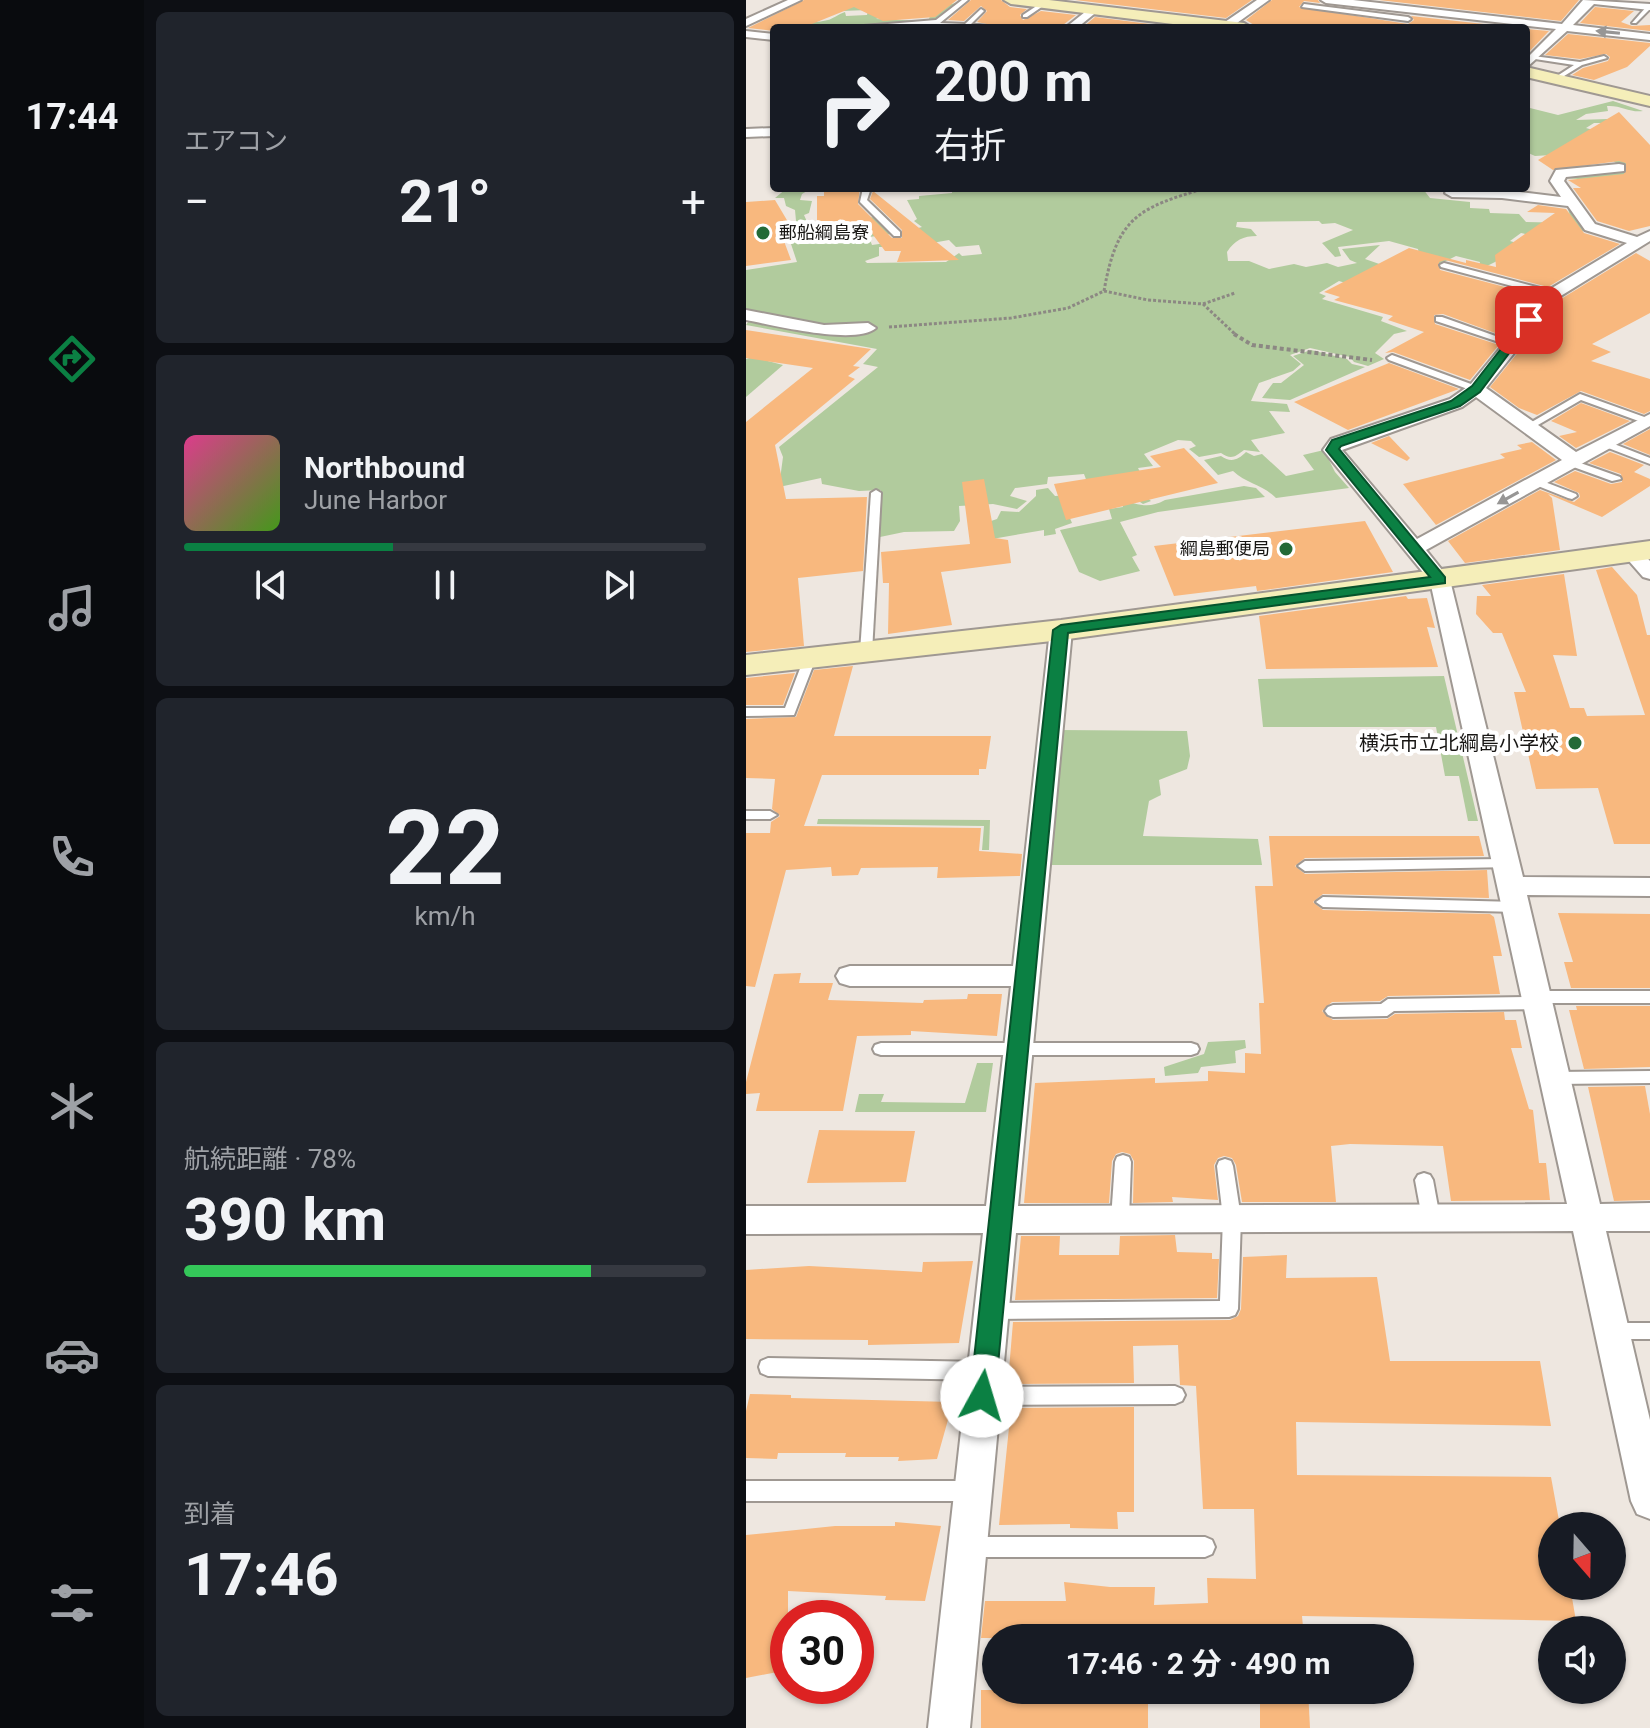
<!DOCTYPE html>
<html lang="ja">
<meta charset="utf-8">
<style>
:root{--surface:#171b24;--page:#20242c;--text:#f1f3f6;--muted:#9ea1a6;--line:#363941;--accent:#0b8043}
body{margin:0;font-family:Roboto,"Noto Sans JP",sans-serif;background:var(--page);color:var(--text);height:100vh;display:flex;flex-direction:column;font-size:30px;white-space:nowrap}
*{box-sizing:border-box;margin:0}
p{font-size:26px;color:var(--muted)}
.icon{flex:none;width:44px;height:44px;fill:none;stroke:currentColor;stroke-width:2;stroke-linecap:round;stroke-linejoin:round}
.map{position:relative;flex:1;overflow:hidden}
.side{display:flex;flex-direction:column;gap:12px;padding:12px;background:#0d0f14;width:602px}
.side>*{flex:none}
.hud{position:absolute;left:24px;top:24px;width:760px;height:168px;border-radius:8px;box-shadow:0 2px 6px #0004;background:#171b24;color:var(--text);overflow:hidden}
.needle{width:52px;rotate:160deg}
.buttons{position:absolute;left:792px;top:1512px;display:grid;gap:16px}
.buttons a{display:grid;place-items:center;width:88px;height:88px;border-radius:50%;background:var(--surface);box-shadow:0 2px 6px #0004;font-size:40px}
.speed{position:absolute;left:24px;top:1600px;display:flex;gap:16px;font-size:40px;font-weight:700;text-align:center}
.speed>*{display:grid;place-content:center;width:104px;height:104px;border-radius:50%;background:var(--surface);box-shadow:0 2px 6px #0004;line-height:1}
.speed .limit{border:12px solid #d22;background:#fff;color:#111}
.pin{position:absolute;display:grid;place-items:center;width:68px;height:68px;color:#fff;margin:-34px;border-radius:16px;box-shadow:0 4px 12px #0006}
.me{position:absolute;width:88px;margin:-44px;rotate:6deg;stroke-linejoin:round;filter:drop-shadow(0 0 6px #0008)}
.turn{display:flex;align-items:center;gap:28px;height:168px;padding:0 32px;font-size:36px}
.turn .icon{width:104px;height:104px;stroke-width:2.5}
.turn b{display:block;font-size:56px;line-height:68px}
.big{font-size:60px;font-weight:700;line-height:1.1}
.side .widget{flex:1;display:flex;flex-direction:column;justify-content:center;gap:12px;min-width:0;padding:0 28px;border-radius:12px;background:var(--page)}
.side .dial{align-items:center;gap:0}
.dial b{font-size:104px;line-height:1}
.song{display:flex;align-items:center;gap:24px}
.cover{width:96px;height:96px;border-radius:12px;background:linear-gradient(135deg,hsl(330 70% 55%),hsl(100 70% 35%))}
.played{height:8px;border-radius:4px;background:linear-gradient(90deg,var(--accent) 40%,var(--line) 40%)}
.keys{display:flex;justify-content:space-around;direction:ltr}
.heat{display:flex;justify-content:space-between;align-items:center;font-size:44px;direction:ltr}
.charge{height:12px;border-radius:6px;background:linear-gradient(90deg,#34c759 78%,var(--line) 0)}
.trip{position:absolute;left:236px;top:1624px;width:432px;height:80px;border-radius:40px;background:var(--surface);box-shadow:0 2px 6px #0004;font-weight:700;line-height:80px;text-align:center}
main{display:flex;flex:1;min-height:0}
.menu{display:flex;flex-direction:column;width:144px;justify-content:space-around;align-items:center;background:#090b0e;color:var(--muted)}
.menu .icon{width:56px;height:56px}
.menu .current{color:var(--accent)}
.menu b{font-size:36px;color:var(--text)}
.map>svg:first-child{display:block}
.green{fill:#b1cb9d}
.building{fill:#f8b87e}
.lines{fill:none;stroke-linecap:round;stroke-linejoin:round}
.lane-casing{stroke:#9f9892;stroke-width:4}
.street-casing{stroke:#9f9892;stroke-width:4}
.secondary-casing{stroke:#9f9892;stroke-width:4}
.path-far1{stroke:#8c8883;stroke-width:3;stroke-dasharray:3 2;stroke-linecap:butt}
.path{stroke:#8c8883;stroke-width:4;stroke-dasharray:4 3;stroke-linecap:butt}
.lane{fill:#fff;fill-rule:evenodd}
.street{fill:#fff;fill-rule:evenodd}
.secondary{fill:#f5eeb9;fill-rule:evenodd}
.oneway{fill:#979695}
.route{fill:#0b8043;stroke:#07532c;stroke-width:2}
.poi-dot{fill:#236a37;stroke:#fff;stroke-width:3}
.labels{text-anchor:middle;stroke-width:8;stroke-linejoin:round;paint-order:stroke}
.far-poi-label{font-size:18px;fill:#171513;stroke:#fff;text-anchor:start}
.poi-label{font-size:20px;fill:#171513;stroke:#fff;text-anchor:end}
</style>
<main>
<nav class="menu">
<b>17:44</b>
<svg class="icon current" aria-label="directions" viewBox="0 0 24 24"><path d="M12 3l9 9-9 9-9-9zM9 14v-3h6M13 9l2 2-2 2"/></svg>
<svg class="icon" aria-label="music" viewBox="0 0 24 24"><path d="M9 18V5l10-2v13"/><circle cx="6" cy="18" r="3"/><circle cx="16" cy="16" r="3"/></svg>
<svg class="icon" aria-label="phone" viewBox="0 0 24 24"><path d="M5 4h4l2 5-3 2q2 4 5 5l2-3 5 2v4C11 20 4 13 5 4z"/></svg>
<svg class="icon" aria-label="climate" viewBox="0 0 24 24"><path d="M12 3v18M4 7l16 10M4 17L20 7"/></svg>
<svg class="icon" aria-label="car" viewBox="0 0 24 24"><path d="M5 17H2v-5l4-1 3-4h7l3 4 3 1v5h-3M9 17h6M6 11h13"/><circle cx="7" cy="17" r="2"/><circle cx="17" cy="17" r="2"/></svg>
<svg class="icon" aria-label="filters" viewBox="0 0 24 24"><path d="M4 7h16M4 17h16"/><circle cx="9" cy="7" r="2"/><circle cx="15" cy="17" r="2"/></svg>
</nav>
<section class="side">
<div class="widget"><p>エアコン</p>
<div class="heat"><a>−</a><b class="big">21°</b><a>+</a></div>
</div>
<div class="widget">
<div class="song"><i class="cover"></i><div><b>Northbound</b><p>June Harbor</p></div></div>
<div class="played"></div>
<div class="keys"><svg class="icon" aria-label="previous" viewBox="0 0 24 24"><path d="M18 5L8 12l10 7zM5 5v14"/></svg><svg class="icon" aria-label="pause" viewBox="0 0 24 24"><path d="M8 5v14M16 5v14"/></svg><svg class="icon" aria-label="next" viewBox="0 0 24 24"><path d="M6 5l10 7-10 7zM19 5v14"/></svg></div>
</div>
<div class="widget dial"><b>22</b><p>km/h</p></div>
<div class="widget"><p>航続距離 · 78%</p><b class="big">390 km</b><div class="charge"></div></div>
<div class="widget"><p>到着</p><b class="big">17:46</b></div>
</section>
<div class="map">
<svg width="904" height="1728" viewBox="0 0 904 1728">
<rect width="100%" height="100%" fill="#eee7e0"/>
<g class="green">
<path d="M104 0H136V17L130 19 182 21 190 2 206 4 215 1 189 21 123 27H21C41 21 63 25 82 20 87 19 92 14 99 12L100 16 121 15 122 10 96 11Z"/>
<path d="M867 101 897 111C884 113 875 105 861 106L862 111 840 114 830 120 862 119 867 123H848L840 128 854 132 904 191 847 180 818 178V174L878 169 866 165 870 163 855 152 789 156 780 152V107L812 115Z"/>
<path d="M41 188H66L56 194 54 200 66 201 63 213 58 215 62 224H73L77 230H84L86 234 121 230 124 225 115 219 128 217 145 234 123 237 126 245 154 241 145 247H133V256L119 261 121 263 200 262 213 253 216 256 236 254 233 245 210 247 203 240 186 243 157 232 176 227 168 221 171 219 161 200 173 199V196L206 193V188H685L677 189 684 198 724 202V208L743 209 744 213 773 214 780 222 826 223 822 209 827 210 840 229C823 242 795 238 775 233L764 241 781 246 739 267 733 266 734 262 710 256 690 266 674 260 672 249 643 241 592 247 595 256 589 257 576 243 607 230 589 223 576 224 573 221 491 222 490 227 505 229 511 236C497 236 489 240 481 252L482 261H503L523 269 548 264 560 267 581 263 592 267 611 263 604 260 596 249 634 245 619 259 642 267 609 286 593 281 573 293 580 296 576 299 637 317 635 321 661 331 648 334 629 353 638 359 622 366 608 362 604 357 564 348 544 355 555 364 547 371 513 383 505 401 541 404 544 412 523 411 539 433 505 440 514 452 498 450C489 457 485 460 475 453L453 457 443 449 450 446 445 441 432 440 398 454 407 466 392 468 394 472 341 482 338 474 302 477 301 484 269 488 264 496 281 501 271 509 247 504 213 506 214 521 208 531 158 532 134 537 135 490 113 491 76 484 75 478 33 487 37 457 33 447 132 367 117 364 131 349 0 325 7 315 0 313V270L51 262 39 226 50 221 49 210 40 206 38 198H29Z"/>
<polygon points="565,350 601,359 606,364 619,367 544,400 516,398 527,383 535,383 558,365 547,356"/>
<polygon points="7,357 37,365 0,397 0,359"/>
<path d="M578 450 589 472 603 488 530 498C516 484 501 484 487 471L472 475 458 460 475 456C485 463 492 460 500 452L508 456 516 454 540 476 568 470 557 455Z"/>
<path d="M498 486 510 488 519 497 412 512 374 522 391 555 386 557 394 571 354 581 333 572 314 530 366 519 363 509 377 507 375 499C392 505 403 509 419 500Z"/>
<polygon points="302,488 309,496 393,491 405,501 397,504 391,500 323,516 326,523 309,529 310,534 298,536 298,530 246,539 239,523 251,519 255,511 273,512 290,496 290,490"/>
<polygon points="698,676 732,821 722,821 713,776 699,776 690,727 517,727 512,679"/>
<polygon points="313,730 441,731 444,756 441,769 413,780 415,795 403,801 397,836 512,839 516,865 305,865"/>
<polygon points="72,819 244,820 243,850 236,850 238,826 71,824"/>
<polygon points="499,1040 500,1048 489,1051 490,1063 455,1067 452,1073 419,1076 418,1067 458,1054 462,1042"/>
<polygon points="231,1063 247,1063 240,1112 109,1112 113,1094 138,1094 135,1102 219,1103"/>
</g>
<g class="building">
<polygon points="58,0 211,0 189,17 137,21 108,7 56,28 28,28 28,31 2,28"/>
<polygon points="225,0 255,0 264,7 281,9 274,15 277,20 295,11 330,15 313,28 260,28 231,22 241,11 235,6 218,21 202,20"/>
<polygon points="329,0 506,0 480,18"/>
<polygon points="526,0 572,0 574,3 558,1 553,7 662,24 668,20 665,16 774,28 527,28 508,25 500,20"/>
<polygon points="633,0 833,0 815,21"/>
<polygon points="849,7 888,11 875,22 886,26 904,25 904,31 834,23"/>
<polygon points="349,17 435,28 336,28"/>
<polygon points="780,29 803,31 780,55"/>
<polygon points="822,34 904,43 904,46 881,67 848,80 826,75 837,68 862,61 864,57 860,54 834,59 799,55"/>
<polygon points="873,112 904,145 904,226 883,231 851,221 827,188 835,188 822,180 878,174 880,163 873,161 807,170 792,160"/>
<polygon points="78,188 114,188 112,204 146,238 156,238 156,230 124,199 127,191 213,260 151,262 155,251 139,251 122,228 89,232 87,227 71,229 71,196 78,196"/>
<polygon points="29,200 48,232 35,233 45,260 0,266 0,202"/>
<polygon points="792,205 820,209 838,233 874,244 802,287 699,260 693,262 694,270 793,296 760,337 697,314 688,315 689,324 753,345 724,380 647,352 639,353 678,332 642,320 647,316 588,300 594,297 578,292 663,248 720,263 720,260 750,267 749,255 809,213 781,212"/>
<polygon points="890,253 904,261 904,313 846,344 865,352 845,361 904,379 904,411 898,414 835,391 791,415 773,408 744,387 815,299"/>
<polygon points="0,330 125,349 107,366 114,367 102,376 109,379 29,445 40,499 121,497 117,571 52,578 58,646 0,652 0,422 67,368 0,358"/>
<polygon points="643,363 713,389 602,430 548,402"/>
<polygon points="835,403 884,421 830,448 813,436 831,432 805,421"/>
<polygon points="904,429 904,455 877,444"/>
<polygon points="643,436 664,458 661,461 625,443"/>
<polygon points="786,442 810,460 690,525 657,484 759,458 754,454 776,449 771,445"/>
<polygon points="438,448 472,483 320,520 308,484 415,467 404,456"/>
<polygon points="864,452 898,465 888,472 904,479 904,486 856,517 802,494 806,498 814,550 719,563 702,541 794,490 828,502 834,497 833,493 808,482 829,471 865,484 876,482 875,474 843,463"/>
<polygon points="238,479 249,538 262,540 265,563 195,572 206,625 142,634 143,583 137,583 135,552 224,544 216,482"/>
<polygon points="619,521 647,572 511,591 510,586 428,596 408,546"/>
<polygon points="866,567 891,595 901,635 904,635 904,844 868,844 852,788 790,789 768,692 780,692 756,633 747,633 730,614 731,596 745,596 736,585 818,574 831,656 807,655 824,708 838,708 841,716 899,715 850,570"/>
<polygon points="660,596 662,599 681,598 689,628 681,627 692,667 520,669 513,616"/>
<polygon points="107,666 88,736 245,736 240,769 233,769 233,775 76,775 58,826 235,828 233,851 276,854 274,876 191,878 192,867 115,868 112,875 86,876 85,867 40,870 9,987 0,986 0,833 24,833 25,822 34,816 26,809 29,779 0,778 0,719 50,717 68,670"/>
<polygon points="49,673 37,705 0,705 0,678"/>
<polygon points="523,836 733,836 738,856 559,858 549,866 559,874 741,870 743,898 577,894 567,902 577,910 744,914 748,917 756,956 747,956 754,994 642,996 634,1001 586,1002 576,1011 587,1020 641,1019 649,1014 758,1012 759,1020 770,1020 776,1048 765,1048 783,1109 787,1110 793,1163 800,1163 804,1200 705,1201 697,1146 604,1144 585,1146 590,1202 496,1202 490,1165 486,1158 478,1156 472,1158 468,1165 472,1200 426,1197 427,1202 387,1203 388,1161 384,1154 376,1152 370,1154 366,1161 363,1203 278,1203 289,1083 409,1078 409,1083 462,1081 462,1071 499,1073 499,1053 515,1054 513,1003 518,1003 509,886 527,886"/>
<polygon points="812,913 904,914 904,988 825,988 818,962 827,962"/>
<polygon points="55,973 53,983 87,983 82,1000 177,1003 178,1000 221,999 222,994 256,994 251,1036 165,1031 165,1035 111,1036 97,1111 10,1111 14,1093 0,1094 0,1082 28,974"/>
<polygon points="830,1006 904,1006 904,1067 838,1069 823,1010 831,1010"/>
<polygon points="899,1086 904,1114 904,1200 868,1201 842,1087"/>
<polygon points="73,1130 169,1131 160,1182 61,1183"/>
<polygon points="429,1235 431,1252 466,1253 466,1259 473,1259 471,1298 269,1300 275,1236 314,1236 313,1255 373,1255 374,1236"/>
<polygon points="541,1255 540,1278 631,1277 644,1361 794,1361 805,1426 550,1422 551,1475 805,1477 814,1526 806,1526 806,1586 824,1586 830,1621 556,1616 558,1638 235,1638 239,1601 320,1601 318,1582 364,1587 409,1587 408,1605 462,1603 461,1578 510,1579 508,1509 457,1509 450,1386 434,1385 432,1345 387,1346 388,1383 267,1384 268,1370 263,1370 267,1322 484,1320 492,1316 495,1309 497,1257"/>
<polygon points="227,1261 213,1343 122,1345 122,1340 0,1339 0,1270 63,1266 176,1272 177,1262"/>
<polygon points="4,1394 45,1395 45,1398 207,1402 191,1459 152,1461 153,1457 99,1457 100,1453 32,1453 31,1459 0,1458 0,1411"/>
<polygon points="388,1407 388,1512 371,1512 372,1529 324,1528 324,1524 253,1525 265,1408"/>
<polygon points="149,1522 195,1526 179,1601 139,1600 140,1596 42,1591 42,1670 0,1678 0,1535 89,1526 149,1526"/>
<rect x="235" y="1690" width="167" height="38"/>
<polygon points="514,1690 562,1690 564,1728 514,1728"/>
</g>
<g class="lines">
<g class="lane-casing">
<g id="lane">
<polygon points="216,0 222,0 194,23 219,24 235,9 238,11 225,24 257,28 188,27 186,24 93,28 190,20"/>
<polygon points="295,3 300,4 281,17 277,17 277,15"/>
<polygon points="558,4 662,17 665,19 662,21 556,7"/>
<polygon points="901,6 904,6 904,9 890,23 886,23"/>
<polygon points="787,56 834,62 858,56 861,58 836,65 810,81 808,78 828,65 789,59"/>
<polygon points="117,188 125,188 121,200 154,232 154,236 148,236 114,202"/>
<polygon points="698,263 810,292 811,294 807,297 695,267 694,265"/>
<polygon points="690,317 696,317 769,343 762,345 690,321"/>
<polygon points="646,355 733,387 735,389 727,391 643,360 641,358"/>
<polygon points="834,394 904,419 904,423 898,423 835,400 785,429 777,427"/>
<polygon points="857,442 863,442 904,458 904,464 857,446"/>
<polygon points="826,460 874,477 875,479 866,481 822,465 821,463"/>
<polygon points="791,479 830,494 831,496 826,499 822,498 787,484 787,480"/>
<polygon points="130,490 135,493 126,652 120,656 114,652 125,493"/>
<polygon points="64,654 70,658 48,715 0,716 0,708 39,708 58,658"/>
<polygon points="0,811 24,811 31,815 24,819 0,819"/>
<polygon points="761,859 766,861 768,864 766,867 559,871 552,866 559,861"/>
<polygon points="577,897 771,902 778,907 771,912 577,907 570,902"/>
<polygon points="791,991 904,991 904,1003 799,1003 797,1007 792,1009 648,1011 641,1016 587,1017 582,1015 579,1011 582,1007 587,1005 635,1004 642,999 784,997 786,993"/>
<polygon points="135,1043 445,1043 451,1045 453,1049 451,1053 445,1055 135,1055 129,1053 127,1049 129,1045"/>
<polygon points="904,1071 904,1083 809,1084 803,1082 801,1078 803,1074 809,1072"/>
<polygon points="377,1155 383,1157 385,1162 383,1219 380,1224 374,1226 368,1224 365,1219 369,1162 371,1157"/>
<polygon points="479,1159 485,1161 487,1166 495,1218 492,1309 489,1315 483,1317 246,1319 239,1317 237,1311 239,1305 246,1303 474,1301 477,1218 471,1166 473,1161"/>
<polygon points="678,1173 684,1175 687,1180 694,1218 691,1223 685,1225 679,1223 676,1218 669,1180 672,1175"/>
<polygon points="866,1323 904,1323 904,1339 866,1339 859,1337 857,1331 859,1325"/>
<polygon points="22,1358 239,1362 246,1365 248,1371 246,1377 239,1380 22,1376 15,1373 13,1367 15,1361"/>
<polygon points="429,1386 436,1389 439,1395 436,1401 429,1404 237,1405 230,1402 227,1396 230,1390 237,1387"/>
<polygon points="0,1481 227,1481 234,1484 237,1491 234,1498 227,1501 0,1501"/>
<polygon points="222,1537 459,1537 466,1540 469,1547 466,1554 459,1557 222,1557 215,1554 212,1547 215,1540"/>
</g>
</g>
<g class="street-casing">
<g id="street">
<polygon points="42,0 55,0 0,26 0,19"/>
<polygon points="511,0 523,0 484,28 476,28 476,24"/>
<polygon points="575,0 607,0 816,24 837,0 904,4 904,10 848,4 827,25 904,34 904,40 821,31 780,68 780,59 810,29 580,3"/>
<polygon points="344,8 353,10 331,28 319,28"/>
<polygon points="0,31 28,34 28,40 0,37"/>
<polygon points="28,128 28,136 0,137 0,129"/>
<path d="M873 164 878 165V171L820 177 818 181 849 224 891 237 904 231V241L813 297 740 388 830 452 904 414V426L680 550 704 580 777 877 904 878V896L781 895 854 1204 904 1203V1231H860L904 1420V1519L891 1514 885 1501 827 1231 270 1233 224 1728H182L237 1233 0 1234V1206H240L265 986H104L94 983 90 976 94 969 104 966H267L304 630 315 623 323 625 326 630 272 1206 821 1204 684 581 577 450 585 439 704 399 724 385 801 291 881 243 839 230 822 206 756 198 706 197 699 193 701 190H756L815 197 804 181 810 170ZM730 397 816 460 671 539 596 450 716 407Z"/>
<path d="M0 310 78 325 122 323 130 328C110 346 27 325 0 320Z"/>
<polygon points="886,547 893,549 904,561 904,579 897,577 876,553"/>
</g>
</g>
<g class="secondary-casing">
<g id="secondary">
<polygon points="258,0 303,0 498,23 506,28 459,28 265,4"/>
<polygon points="780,67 904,96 904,106 780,77"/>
<polygon points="904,541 904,559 315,640 0,675 0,655 315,620"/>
</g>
</g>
<g class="path-far1">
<polyline points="358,291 402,300 457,304 491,336"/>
<polyline points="457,304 489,293"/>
<path d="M143 327 265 318 322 308 358 291C371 217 392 208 460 188"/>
</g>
<polyline class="path" points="488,334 506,345 626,360"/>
<use href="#lane" class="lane"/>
<use href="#street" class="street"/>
<use href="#secondary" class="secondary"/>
</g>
<defs><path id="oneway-solid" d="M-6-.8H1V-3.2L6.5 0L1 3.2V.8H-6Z" transform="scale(2)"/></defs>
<g class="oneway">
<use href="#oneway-solid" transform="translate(862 32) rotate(-174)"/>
<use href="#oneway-solid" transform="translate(762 498) rotate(151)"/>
</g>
<polygon class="route" points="779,318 788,320 734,392 714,406 595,446 593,449 699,577 699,583 322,633 249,1396 245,1404 236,1407 227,1404 224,1396 307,630 315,625 684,577 580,450 586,440 705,401 726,386"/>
<g class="poi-dot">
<circle cx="17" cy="233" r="8"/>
<circle cx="540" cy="549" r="8"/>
<circle cx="829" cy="743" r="8"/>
</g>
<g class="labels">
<g class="far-poi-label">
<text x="33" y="239">郵船綱島寮</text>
<text x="524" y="555" text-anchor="end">綱島郵便局</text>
</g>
<g class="poi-label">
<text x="813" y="750">横浜市立北綱島小学校</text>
</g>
</g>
</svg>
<div class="buttons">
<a><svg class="needle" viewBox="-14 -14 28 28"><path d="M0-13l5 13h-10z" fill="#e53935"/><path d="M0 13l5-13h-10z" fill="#9ea1a6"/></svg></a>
<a><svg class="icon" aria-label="sound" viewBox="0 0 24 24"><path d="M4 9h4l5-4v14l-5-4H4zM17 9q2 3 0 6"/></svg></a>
</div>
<div class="speed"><div class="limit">30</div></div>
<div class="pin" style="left:783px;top:320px;background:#d93025"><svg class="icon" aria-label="arrive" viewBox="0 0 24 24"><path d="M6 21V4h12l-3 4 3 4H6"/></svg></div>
<svg class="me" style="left:236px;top:1396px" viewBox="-20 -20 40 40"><circle r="19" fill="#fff"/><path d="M0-13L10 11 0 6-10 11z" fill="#0b8043"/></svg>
<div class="trip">17:46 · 2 分 · 490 m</div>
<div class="hud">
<div class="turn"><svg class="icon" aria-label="right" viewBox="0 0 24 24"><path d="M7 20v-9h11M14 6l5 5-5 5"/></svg><div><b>200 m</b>右折</div></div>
</div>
</div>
</main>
